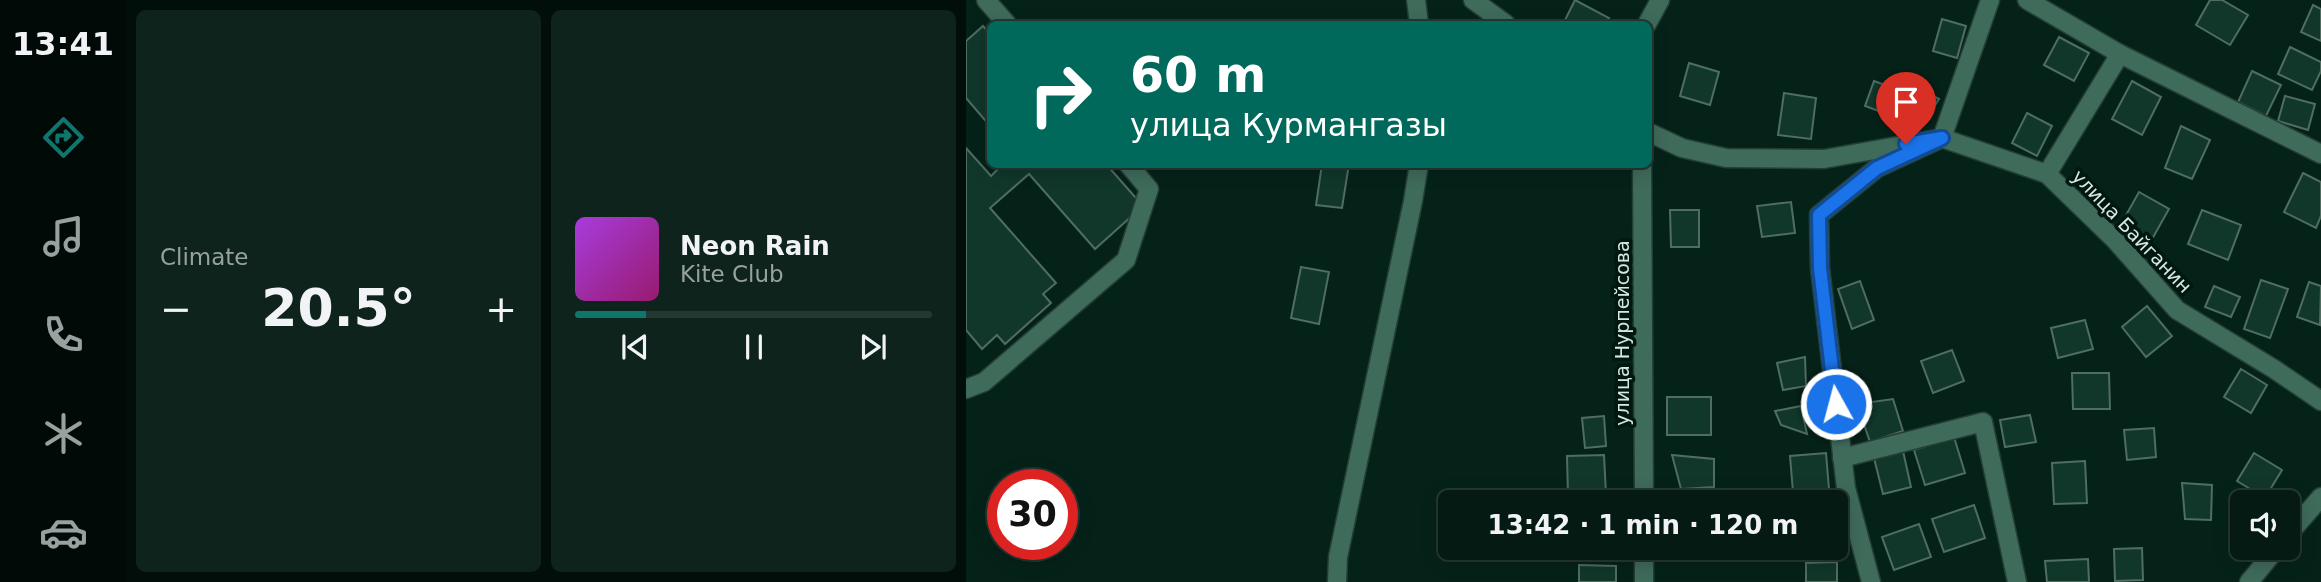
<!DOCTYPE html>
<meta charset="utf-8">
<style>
:root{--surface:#041a13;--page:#0d231c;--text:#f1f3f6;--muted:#97a1a0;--line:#253833;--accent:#0f766e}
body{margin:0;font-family:"DejaVu Sans",sans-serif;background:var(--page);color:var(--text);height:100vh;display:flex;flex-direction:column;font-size:26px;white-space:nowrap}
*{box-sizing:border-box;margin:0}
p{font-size:23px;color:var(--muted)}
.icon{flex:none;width:38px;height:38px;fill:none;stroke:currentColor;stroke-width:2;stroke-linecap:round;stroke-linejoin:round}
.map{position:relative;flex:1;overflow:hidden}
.side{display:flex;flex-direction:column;gap:10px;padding:10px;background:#020e0a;width:840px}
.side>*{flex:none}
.guide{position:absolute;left:21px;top:21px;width:665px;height:147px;border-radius:10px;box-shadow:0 4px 18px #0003,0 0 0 2px var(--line);background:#00695c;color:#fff;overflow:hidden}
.fabs{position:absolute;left:1264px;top:490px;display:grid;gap:14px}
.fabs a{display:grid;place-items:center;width:70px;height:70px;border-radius:10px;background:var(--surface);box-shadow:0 4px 18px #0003,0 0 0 2px var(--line);font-size:35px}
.speed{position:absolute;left:21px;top:469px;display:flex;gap:14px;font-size:35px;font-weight:700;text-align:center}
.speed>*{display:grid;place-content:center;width:91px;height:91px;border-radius:50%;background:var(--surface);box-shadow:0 4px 18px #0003,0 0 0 2px var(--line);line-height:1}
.speed .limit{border:10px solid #d22;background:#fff;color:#111}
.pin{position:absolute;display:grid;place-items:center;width:60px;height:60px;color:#fff;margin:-72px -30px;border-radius:50% 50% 50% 0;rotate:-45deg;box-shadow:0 0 7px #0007}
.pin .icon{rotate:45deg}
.me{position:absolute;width:77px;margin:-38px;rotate:353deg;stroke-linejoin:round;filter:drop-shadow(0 0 5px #0008)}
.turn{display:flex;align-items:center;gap:24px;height:147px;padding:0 28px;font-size:32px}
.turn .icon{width:91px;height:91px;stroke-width:2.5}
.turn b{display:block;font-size:49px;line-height:60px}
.big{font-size:52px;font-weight:600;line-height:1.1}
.side .tile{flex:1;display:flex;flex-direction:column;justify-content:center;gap:10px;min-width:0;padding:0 24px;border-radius:10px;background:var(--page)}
.song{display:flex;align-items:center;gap:21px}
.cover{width:84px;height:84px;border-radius:10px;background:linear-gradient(135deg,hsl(280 70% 55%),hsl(320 70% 35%))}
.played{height:7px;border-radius:4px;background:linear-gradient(90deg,var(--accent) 20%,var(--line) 20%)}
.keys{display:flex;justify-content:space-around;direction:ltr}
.heat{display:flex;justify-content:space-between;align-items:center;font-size:38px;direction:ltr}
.side .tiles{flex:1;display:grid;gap:10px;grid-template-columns:repeat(2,1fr)}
.trip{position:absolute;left:472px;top:490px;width:410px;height:70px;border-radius:10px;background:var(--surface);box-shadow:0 4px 18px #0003,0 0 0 2px var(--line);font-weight:600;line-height:70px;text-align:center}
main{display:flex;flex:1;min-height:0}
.tab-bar{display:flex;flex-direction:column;width:126px;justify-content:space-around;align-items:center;background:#020a08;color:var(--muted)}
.tab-bar .icon{width:49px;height:49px}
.tab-bar .selected{color:var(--accent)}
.tab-bar b{font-size:32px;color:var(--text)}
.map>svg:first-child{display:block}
.building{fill:#11372b;stroke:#506d62;stroke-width:2}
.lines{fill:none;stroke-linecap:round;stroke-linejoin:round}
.minor-casing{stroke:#233e35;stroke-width:21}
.minor{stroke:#3f6b5b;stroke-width:18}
.route-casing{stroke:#114b97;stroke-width:18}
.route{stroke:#1a73e8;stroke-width:12}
.labels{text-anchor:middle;stroke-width:7;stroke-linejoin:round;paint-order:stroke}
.street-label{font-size:19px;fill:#d8e8e1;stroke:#001810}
</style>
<main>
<nav class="tab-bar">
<b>13:41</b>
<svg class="icon selected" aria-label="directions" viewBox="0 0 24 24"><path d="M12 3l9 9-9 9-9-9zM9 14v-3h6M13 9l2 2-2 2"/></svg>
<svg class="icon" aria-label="music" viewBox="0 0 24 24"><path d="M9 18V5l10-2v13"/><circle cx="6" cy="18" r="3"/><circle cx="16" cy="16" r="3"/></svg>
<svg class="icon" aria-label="phone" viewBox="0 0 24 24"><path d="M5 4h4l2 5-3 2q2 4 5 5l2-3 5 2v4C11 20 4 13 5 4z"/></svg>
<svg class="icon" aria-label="climate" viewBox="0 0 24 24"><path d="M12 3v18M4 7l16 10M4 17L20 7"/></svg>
<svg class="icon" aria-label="car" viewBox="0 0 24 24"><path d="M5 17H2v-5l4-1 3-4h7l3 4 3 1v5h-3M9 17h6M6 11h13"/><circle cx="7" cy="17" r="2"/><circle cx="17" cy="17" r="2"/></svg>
</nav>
<section class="side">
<div class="tiles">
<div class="tile"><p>Climate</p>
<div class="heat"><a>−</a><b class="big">20.5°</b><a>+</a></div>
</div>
<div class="tile">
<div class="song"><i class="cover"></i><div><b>Neon Rain</b><p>Kite Club</p></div></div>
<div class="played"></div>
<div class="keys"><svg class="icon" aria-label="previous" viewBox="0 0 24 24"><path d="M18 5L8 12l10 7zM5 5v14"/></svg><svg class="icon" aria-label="pause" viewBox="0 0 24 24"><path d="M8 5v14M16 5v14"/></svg><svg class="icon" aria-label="next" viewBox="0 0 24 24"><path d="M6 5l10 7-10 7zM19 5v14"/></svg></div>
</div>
</div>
</section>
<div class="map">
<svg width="1355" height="582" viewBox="0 0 1355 582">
<rect width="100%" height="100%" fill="#052219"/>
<g class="building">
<polygon points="609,0 643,18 639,24 597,24"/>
<polygon points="1244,0 1256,0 1282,15 1264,45 1230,25"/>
<polygon points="1347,5 1355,9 1355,41 1335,32"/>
<polygon points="976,19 1000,26 991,58 967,51"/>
<polygon points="17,26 24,34 24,126 0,98 0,41"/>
<polygon points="1093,37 1123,53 1108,81 1078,65"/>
<polygon points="1324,47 1355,62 1355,71 1346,90 1312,74"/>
<polygon points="723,63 753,72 744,105 714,96"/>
<polygon points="1286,71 1315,85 1300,116 1272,102"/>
<polygon points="908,81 935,91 926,116 899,106"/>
<polygon points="1166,81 1195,97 1176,135 1146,119"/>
<polygon points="952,88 973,99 963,115 946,106"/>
<polygon points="818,93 850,98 845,139 812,135"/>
<polygon points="1319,96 1349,104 1342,130 1312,121"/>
<polygon points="1061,113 1086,126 1071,156 1046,143"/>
<polygon points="1215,126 1244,140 1226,179 1199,168"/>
<polygon points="0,148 25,176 37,164 140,164 177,206 129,249 63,174 24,208 90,283 77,294 85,303 39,344 31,335 16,349 0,330"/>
<polygon points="356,164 383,164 376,208 350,205"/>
<polygon points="1337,173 1355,182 1355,216 1350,228 1318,212"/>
<polygon points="1173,192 1203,209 1185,241 1155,224"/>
<polygon points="825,202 829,233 796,237 791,206"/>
<polygon points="704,210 733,210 733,247 705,247"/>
<polygon points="1236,210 1275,225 1262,260 1222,244"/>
<polygon points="335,267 363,272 353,324 325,318"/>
<polygon points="1295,280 1322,289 1304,338 1278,329"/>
<polygon points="894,281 908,320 886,329 872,289"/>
<polygon points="1343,282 1355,286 1354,325 1331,317"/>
<polygon points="1248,286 1274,297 1265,317 1239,307"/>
<polygon points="1181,306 1206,336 1180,357 1156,327"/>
<polygon points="1119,320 1127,349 1092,358 1085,328"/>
<polygon points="986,350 998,381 967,393 955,361"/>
<polygon points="839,357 840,386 817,390 811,363"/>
<polygon points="1275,369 1301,385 1285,413 1258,397"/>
<polygon points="1106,373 1143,373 1144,409 1107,409"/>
<rect x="701" y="397" width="44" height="38"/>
<polygon points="927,399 937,431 904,442 891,404"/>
<polygon points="835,406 841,434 815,425 809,411"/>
<polygon points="1064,415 1070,442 1039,447 1034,420"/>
<polygon points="638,416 640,446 619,448 616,418"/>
<polygon points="1188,428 1190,457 1161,460 1158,430"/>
<polygon points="988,437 999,473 959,485 948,450"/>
<polygon points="937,451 945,487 917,494 908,458"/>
<polygon points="860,453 863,489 827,492 824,456"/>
<polygon points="1288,453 1316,470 1299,498 1271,481"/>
<polygon points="638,455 640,494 602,495 601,456"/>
<polygon points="706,455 748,459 748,487 715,489"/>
<polygon points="1119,461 1121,503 1088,504 1086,463"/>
<polygon points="1216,483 1246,485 1245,520 1219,519"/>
<polygon points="1008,505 1019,538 978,552 966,519"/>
<polygon points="953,524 965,557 928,570 916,537"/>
<polygon points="1176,548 1177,580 1149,581 1148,549"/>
<polygon points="1122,559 1123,582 1081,582 1079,561"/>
<polygon points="871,562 871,582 840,582 840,563"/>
<polygon points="613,565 650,566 650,582 613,582"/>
</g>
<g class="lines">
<g class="minor-casing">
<g id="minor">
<polyline points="20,0 41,24"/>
<polyline points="450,0 453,24"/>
<polyline points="507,0 540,24"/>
<polyline points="1061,0 1154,54 1355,154"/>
<polyline points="681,24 694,0"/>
<polyline points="682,132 716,148 760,158 858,159 976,138 1081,174 1149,240 1211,310 1308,369 1355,401"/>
<polyline points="676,164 678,502"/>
<polyline points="1081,174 1154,54"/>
<polyline points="0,389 18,382 160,260 183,189 162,164"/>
<polyline points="876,458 1017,422 1051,582"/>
<polyline points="1321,536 1355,497"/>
<polyline points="678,548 678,582"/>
<polyline points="371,582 372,557 447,201 453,164"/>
<polyline points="905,582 880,488 854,268 853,215 911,168 976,138 1024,0"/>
<polyline points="1283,582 1311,548"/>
</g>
</g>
<use href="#minor" class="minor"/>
</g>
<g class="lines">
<g class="route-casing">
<polyline id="route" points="870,404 854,268 853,215 911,168 976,138 940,144"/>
</g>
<use href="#route" class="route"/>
</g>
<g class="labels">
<g class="street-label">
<text transform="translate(1166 231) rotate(46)" y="7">улица Байганин</text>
<text transform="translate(656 333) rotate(-90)" y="7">улица Нурпейсова</text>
</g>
</g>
</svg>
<div class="fabs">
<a><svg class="icon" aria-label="sound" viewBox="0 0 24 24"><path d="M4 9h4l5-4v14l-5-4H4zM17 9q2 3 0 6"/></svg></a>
</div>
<div class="speed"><div class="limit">30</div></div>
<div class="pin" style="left:940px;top:144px;background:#d93025"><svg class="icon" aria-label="arrive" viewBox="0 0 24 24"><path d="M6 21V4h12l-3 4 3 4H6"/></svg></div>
<svg class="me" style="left:870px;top:404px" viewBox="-20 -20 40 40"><circle r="17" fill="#1a73e8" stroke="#fff" stroke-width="3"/><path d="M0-11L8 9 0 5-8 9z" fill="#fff"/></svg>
<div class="trip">13:42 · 1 min · 120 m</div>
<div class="guide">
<div class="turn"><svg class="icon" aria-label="right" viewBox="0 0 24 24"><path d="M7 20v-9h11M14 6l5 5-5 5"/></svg><div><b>60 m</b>улица Курмангазы</div></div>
</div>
</div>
</main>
